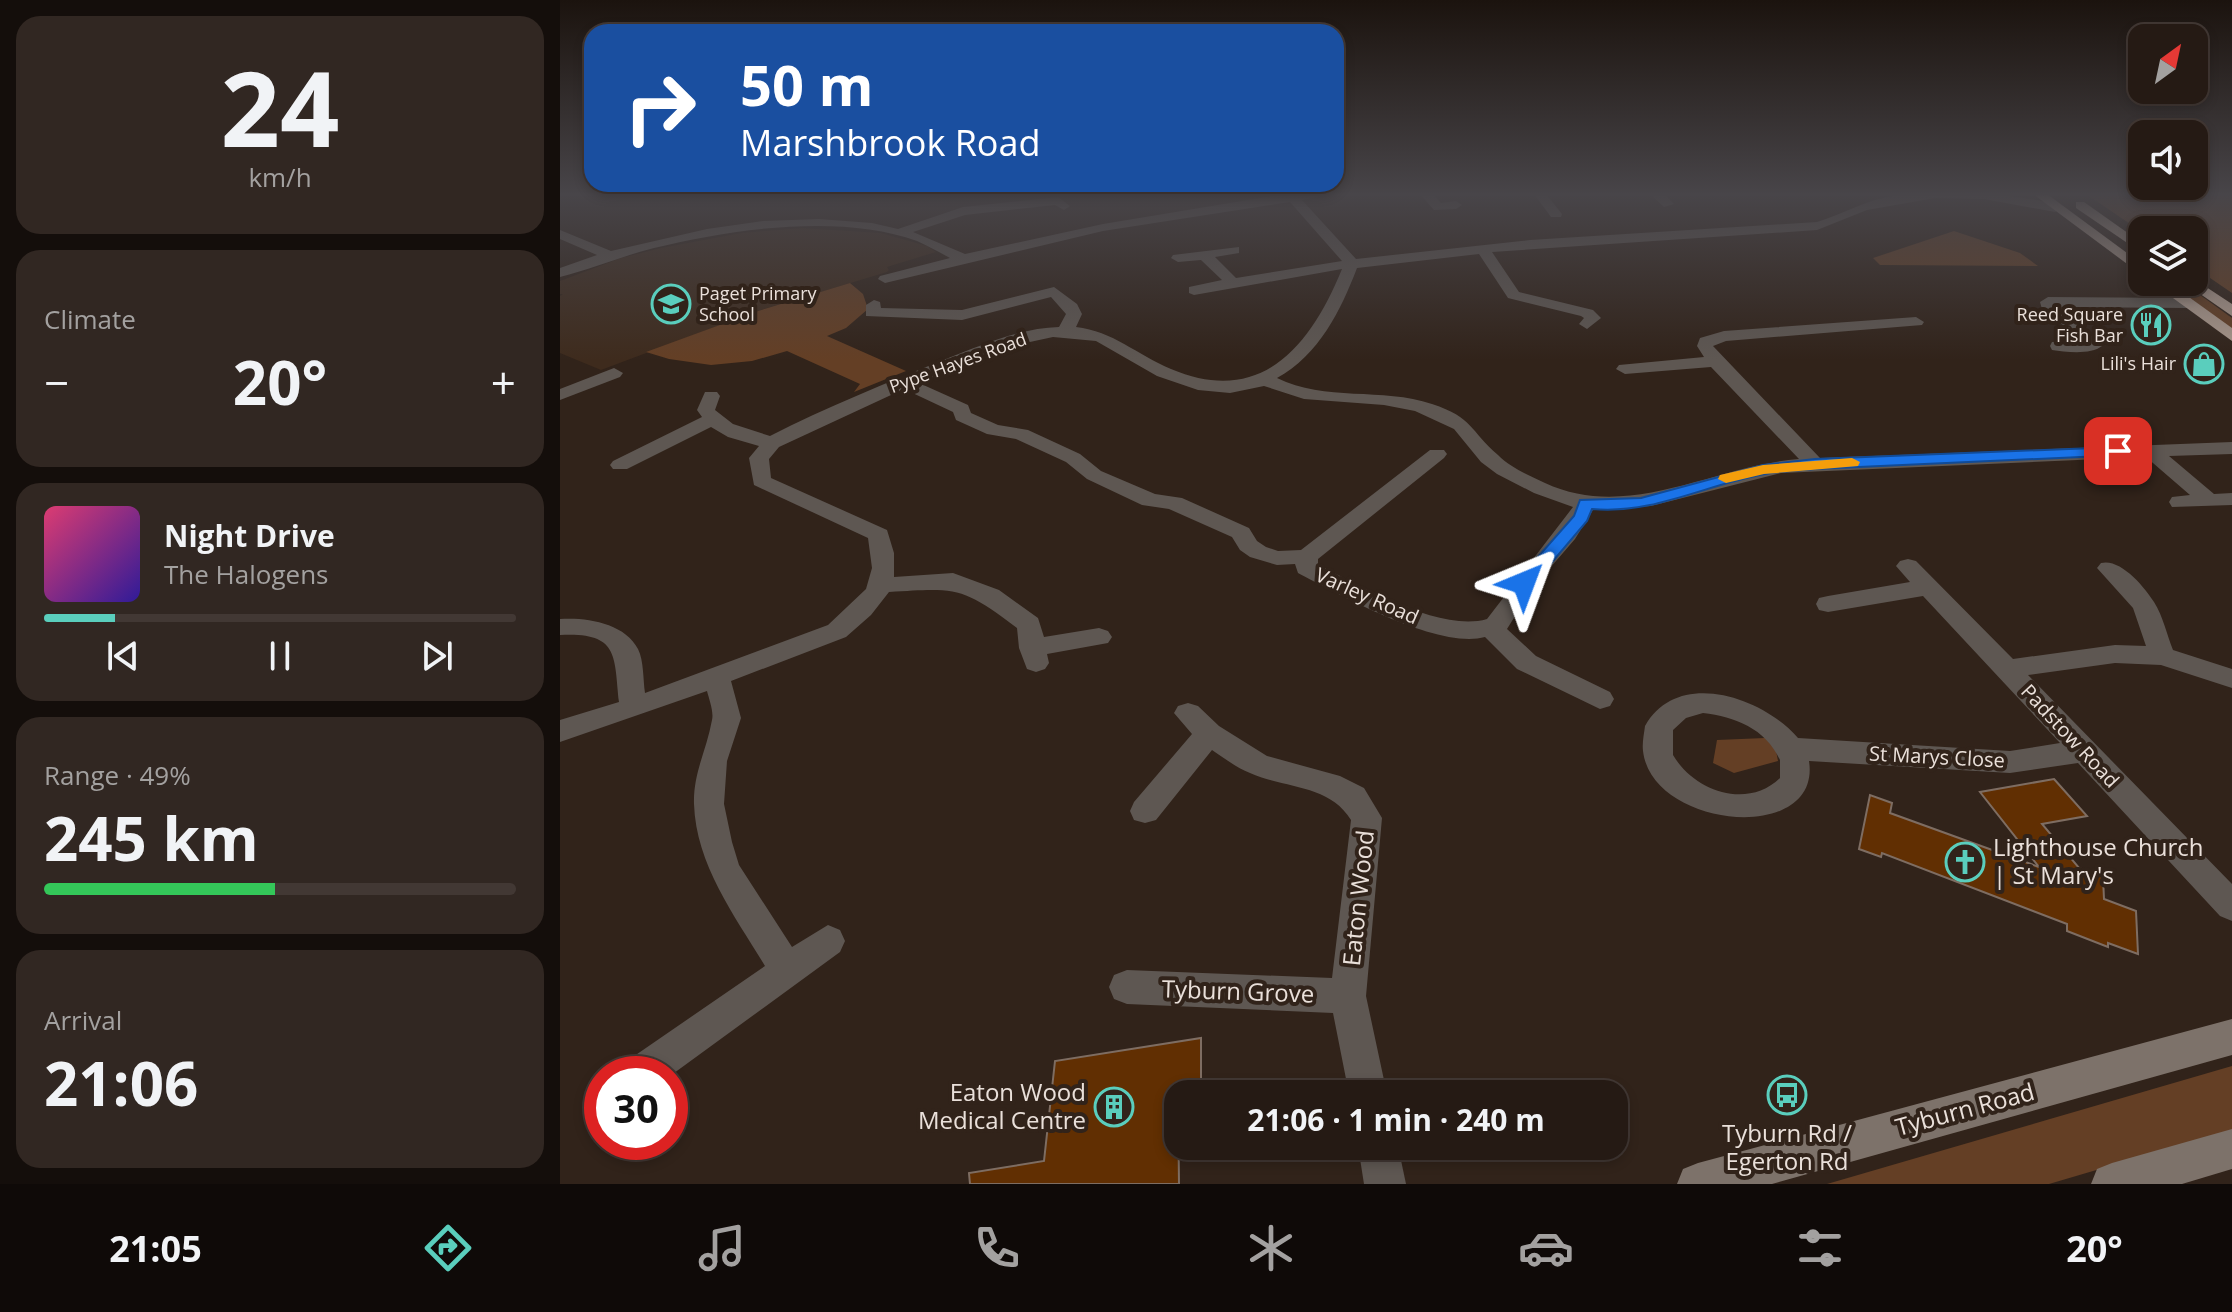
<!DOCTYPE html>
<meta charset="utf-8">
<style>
:root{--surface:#251a14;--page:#312722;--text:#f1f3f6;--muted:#a3a1a0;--line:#423834;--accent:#5acebd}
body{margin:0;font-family:"Open Sans",sans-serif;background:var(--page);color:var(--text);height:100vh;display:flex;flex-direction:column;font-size:30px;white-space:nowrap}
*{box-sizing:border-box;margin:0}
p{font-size:26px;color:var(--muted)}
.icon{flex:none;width:44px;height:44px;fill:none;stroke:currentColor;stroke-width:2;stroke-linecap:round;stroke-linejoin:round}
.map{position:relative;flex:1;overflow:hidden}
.details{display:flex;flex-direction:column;gap:16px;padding:16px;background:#140e0b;width:560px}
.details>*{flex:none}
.top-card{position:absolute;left:24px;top:24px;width:760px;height:168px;border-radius:24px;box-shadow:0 4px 12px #0003,0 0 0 2px var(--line);background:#1a4fa0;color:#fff;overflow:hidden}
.needle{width:52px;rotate:33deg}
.tools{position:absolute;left:1568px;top:24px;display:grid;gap:16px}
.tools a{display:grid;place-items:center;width:80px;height:80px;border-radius:16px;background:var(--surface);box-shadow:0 4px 12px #0003,0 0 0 2px var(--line);font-size:40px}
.speed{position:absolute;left:24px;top:1056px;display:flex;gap:16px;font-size:40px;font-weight:700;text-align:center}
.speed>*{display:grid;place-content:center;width:104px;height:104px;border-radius:50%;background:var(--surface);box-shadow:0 4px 12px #0003,0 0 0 2px var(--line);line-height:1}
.speed .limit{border:12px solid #d22;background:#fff;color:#111}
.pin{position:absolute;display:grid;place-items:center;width:68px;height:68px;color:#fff;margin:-34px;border-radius:16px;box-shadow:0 4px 12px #0006}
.me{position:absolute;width:88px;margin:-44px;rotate:44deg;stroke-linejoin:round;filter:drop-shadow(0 0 6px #0008)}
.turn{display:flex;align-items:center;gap:28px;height:168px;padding:0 24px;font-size:36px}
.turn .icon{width:104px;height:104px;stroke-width:2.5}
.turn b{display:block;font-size:56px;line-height:68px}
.big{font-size:60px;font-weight:700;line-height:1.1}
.details .widget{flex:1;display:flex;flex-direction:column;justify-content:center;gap:12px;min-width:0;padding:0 28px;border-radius:24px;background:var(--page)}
.details .dial{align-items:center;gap:0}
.dial b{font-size:104px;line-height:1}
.song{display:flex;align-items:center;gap:24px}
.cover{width:96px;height:96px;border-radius:12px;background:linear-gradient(135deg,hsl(340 70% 55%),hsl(250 70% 35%))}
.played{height:8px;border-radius:4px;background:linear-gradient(90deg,var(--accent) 15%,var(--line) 15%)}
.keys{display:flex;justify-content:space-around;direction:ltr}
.heat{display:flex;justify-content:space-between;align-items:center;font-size:44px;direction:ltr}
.charge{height:12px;border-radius:6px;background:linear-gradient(90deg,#34c759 49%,var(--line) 0)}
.trip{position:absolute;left:604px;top:1080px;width:464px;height:80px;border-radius:24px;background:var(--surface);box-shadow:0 4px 12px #0003,0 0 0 2px var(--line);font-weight:700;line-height:80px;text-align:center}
.tabs{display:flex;height:128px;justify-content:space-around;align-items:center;background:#0f0a08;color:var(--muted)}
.tabs .icon{width:56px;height:56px}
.tabs .selected{color:var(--accent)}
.tabs b{font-size:36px;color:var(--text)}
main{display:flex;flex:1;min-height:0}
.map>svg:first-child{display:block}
.built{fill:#3e2b1d}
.green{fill:#643f25}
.building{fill:#612f02;stroke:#7e6d62;stroke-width:2}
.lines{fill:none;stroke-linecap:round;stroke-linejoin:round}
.street{fill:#5e5752;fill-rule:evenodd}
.secondary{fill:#7d726a;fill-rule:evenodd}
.highway{fill:#ab998d;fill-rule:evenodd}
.route{fill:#1a73e8;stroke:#114b97;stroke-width:2}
.slow{fill:#f59e0b}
.labels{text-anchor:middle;stroke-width:8;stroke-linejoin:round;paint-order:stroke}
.far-poi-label{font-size:18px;fill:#eae0da;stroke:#31231a;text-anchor:end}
.far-street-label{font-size:18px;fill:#eae0da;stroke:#31231a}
.street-label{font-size:20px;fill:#eae0da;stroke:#31231a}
.near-poi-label{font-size:24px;fill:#eae0da;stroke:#31231a;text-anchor:start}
.near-street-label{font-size:24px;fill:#eae0da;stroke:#31231a}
</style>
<main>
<section class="details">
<div class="widget dial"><b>24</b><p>km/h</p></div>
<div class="widget"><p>Climate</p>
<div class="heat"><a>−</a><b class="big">20°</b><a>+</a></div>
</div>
<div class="widget">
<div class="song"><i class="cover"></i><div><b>Night Drive</b><p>The Halogens</p></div></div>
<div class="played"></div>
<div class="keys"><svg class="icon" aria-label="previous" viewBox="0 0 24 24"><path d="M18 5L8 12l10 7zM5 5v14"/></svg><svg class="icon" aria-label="pause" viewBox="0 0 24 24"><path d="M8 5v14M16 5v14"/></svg><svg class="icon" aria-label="next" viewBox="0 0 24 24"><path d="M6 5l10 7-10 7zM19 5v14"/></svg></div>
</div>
<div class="widget"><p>Range · 49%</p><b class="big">245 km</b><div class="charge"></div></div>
<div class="widget"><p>Arrival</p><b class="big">21:06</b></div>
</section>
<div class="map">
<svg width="1672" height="1184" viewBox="0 0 1672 1184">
<rect width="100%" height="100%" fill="#31231a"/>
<polygon class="built" points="242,228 321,233 367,246 376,252 327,267 329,270 327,272 198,311 41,370 0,353 0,296 3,294 0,294 0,281 61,258 101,248 181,233"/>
<g class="green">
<polygon points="1526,194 1672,194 1672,293 1634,267 1634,230 1582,232"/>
<polygon points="1394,231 1460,253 1478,266 1320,265 1313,258"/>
<polygon points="1606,282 1622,282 1672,318 1672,330"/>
<polygon points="290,283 303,294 308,309 286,328 267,336 346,371 294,392 300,384 227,351 192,361 151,365 109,359 86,352 198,311"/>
<polygon points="1205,738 1215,745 1218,761 1174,773 1153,763 1157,740"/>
<polygon points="1672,1066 1672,1130 1489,1184 1267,1184"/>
</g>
<g class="building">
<polygon points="1494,779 1527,816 1482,824 1519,868 1543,877 1544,899 1576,911 1578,954 1548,943 1548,947 1507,931 1507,924 1322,853 1321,857 1299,849 1310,795 1332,803 1330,813 1479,867 1420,792"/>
<polygon points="641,1038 641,1094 618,1094 619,1184 410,1184 409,1173 484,1161 495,1061"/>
</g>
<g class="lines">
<g class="street">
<path d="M724 194H770L742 200 796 259 970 240 1257 222C1281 215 1302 202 1327 197 1377 187 1450 193 1500 205L1501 208 1495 212 1424 199 1375 198 1307 210 1257 230 932 252 959 292 1033 310 1041 318 1027 329 1019 324 1024 318 1021 316 948 298 919 254 797 268C781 310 759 355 717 378 765 402 822 387 872 404 914 418 909 430 938 455 951 468 968 475 985 483 1069 522 1153 466 1239 459L1151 367 1065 374 1056 369 1059 365 1144 357 1137 346 1140 338 1164 331 1356 317 1364 322 1362 325 1166 341 1153 346 1260 458 1672 442V454L1609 456 1654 494 1672 493V505L1612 507 1609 502 1612 497 1630 495 1586 457 1221 473 1091 506 1033 510 1015 539 972 589 947 629 976 656 1050 692 1054 699 1050 706 1040 709 957 669 925 637C879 650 780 595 738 573L735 564 717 565 690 557 680 550 672 537 609 509 582 505 527 479 506 462 456 439 427 434 396 420 393 412 344 389 219 447 209 459 211 478 327 530 334 553V577L393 573 439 590 478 618 484 637 539 628 548 631 552 637 548 643 487 654 489 663 485 669 476 672 467 669 459 648 457 628C402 586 396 588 329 592L311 615 286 637 171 681 181 718 167 761 164 804 172 842 179 865 232 947 268 925 280 930 285 941 280 952 110 1076 61 1074 67 1061 205 966C175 916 136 865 134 804 133 773 147 749 152 720 154 712 149 699 147 691L0 742V720L59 702C54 655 59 632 0 635V619C26 617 65 623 78 649 84 661 83 680 85 693L268 625 306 589 312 568 308 538 194 485 189 458 199 446 168 437 151 427 67 469H53L50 465 53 461 142 417 137 410 145 392H157L160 396 155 410 173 424 210 436C267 407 326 383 386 359 422 345 460 328 499 327L506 314 491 297 402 320 306 316V305L314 300 320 302 321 308 402 310 494 287 517 304 522 314 516 327C553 331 577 355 611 369 701 407 750 347 782 269L634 295 629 293V287L662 280 641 260 618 262 611 258 613 255 679 247V253L655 257 676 278 782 261 730 202 543 231 325 283 318 279 320 276 390 258C379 252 368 246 357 241 281 213 171 229 94 248 62 256 32 269 0 277V268L37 255 0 239V230L51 251 147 229 203 221 259 219 312 223 338 229 403 207 498 197 510 206 504 210 495 205 405 215 353 232 405 254 543 224ZM493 337 536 341 597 376 638 390 670 393 704 386 744 399 824 405 855 411 894 429 921 462 937 474 974 493 1013 507 927 619C880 633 800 585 758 565V559L884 458 887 454 884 450H870L741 550 718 551 706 547 697 541 689 528 622 498 595 494 541 471 520 454 468 430 438 425 411 413 408 405 359 383 452 346Z"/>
<polygon points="860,194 873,194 881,203 896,201 902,205 896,209 874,210"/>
<polygon points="974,194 986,194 1002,214 1001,217 991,217"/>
<polygon points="1090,194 1104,194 1114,204 1104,207"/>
<path d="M1488 297 1627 298 1635 303 1627 308 1501 307 1542 346C1531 355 1506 352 1492 350L1490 346 1492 342 1519 341 1493 315 1482 309 1480 302Z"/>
<polygon points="54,368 63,373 60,377 0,400 0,389"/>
<path d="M1348 559 1356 561 1453 659 1555 645 1586 646 1573 608 1537 568 1541 563C1560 558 1584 586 1594 602 1603 616 1607 635 1613 650L1672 669V688L1601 665 1555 663 1468 675 1672 884V921L1660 916 1518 763 1450 773 1249 761C1262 845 1092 829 1083 751 1082 743 1084 734 1085 726 1118 667 1204 698 1238 738L1450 751 1500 743 1363 596 1268 612 1259 610 1256 604 1259 598 1268 596 1350 582 1336 566 1340 561ZM1143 713C1175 717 1205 728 1220 760V778C1187 810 1134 791 1113 755V730L1126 718Z"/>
<path d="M628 703 638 706 659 726 707 756 780 776 804 788 822 818 806 996 827 1094H789L773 1013 567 1004 554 999 549 987 554 975 567 970 772 978 791 820C769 784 726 789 690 773 677 768 664 758 652 750L596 820 585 823 574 820 570 811 574 802 632 734 614 713 618 706Z"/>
<polygon points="798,1146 838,1146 846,1184 804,1184"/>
</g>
<g class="secondary">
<polygon points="1672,1019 1672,1055 1212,1184 1117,1184 1123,1169 1138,1163"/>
<polygon points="1672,1129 1672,1169 1622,1184 1531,1184 1537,1169 1552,1163"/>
</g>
<g class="highway">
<polygon points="1473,194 1487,194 1582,264 1582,275"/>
<polygon points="1516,202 1524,202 1582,243 1582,253 1516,208"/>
<polygon points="1634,279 1672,304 1672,316 1623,282 1634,282"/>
<polygon points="1591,282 1608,282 1672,328 1672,341"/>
</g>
</g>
<linearGradient id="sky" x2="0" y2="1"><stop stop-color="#1b130e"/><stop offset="0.54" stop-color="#484549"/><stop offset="1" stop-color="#484549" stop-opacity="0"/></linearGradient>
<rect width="1672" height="360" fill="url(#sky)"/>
<path class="route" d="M1558 447 1564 448V455L1255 469C1239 470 1221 471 1205 474 1147 484 1093 515 1032 509L1027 521 971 587H958L955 583 1014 516 1020 500 1081 498 1203 465 1255 459Z"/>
<polygon class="slow" points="1292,458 1300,462 1298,466 1204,474 1166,483 1158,479 1160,475 1203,465"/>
<defs>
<g id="school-ring" transform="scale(2)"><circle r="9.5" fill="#31231a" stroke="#5acebd" stroke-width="1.5"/><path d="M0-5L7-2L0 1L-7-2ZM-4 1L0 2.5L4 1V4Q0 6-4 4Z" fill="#5acebd"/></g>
<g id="restaurant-ring" transform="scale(2)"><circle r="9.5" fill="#31231a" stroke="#5acebd" stroke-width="1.5"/><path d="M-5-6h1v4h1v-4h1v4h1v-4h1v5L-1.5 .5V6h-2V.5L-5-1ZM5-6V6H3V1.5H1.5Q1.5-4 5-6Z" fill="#5acebd"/></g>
<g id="shop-ring" transform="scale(2)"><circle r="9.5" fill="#31231a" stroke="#5acebd" stroke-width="1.5"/><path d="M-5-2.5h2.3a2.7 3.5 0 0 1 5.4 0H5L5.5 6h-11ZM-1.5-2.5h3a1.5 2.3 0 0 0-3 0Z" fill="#5acebd"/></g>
<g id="church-ring" transform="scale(2)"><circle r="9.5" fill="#31231a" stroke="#5acebd" stroke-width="1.5"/><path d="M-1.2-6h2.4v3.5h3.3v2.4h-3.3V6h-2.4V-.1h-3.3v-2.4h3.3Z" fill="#5acebd"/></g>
<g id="bus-ring" transform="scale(2)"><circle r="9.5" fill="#31231a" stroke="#5acebd" stroke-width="1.5"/><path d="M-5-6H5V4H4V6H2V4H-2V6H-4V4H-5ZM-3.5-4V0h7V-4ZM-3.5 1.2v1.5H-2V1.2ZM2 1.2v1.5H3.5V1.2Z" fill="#5acebd"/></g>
<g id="building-ring" transform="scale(2)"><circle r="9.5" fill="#31231a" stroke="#5acebd" stroke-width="1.5"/><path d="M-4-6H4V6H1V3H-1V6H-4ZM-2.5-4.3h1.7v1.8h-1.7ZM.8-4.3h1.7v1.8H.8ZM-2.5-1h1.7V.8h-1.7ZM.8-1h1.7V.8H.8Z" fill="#5acebd"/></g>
</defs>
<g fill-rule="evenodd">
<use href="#school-ring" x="111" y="304"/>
<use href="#restaurant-ring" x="1591" y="325"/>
<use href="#shop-ring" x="1644" y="364"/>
<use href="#church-ring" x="1405" y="862"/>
<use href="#bus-ring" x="1227" y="1095"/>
<use href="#building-ring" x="554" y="1107"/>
</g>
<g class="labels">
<g class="far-poi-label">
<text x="139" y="300" text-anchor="start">Paget Primary<tspan x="139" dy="21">School</tspan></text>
<text x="1563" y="321">Reed Square<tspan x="1563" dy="21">Fish Bar</tspan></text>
<text x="1616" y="370">Lili's Hair</text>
</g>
<g class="far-street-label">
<text transform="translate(398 363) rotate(-20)" y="6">Pype Hayes Road</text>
</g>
<g class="street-label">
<text transform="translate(807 596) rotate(24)" y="7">Varley Road</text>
<text transform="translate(1510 736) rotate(47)" y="7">Padstow Road</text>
<text transform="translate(1377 757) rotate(3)" y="7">St Marys Close</text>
</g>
<g class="near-poi-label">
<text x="1433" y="856">Lighthouse Church<tspan x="1433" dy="28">| St Mary's</tspan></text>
<text x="526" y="1101" text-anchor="end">Eaton Wood<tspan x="526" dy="28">Medical Centre</tspan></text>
<text x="1227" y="1142" text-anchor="middle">Tyburn Rd /<tspan x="1227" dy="28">Egerton Rd</tspan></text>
</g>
<g class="near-street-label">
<text transform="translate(799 898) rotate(-84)" y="8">Eaton Wood</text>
<text transform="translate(678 992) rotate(2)" y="8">Tyburn Grove</text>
<text transform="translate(1405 1110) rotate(-15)" y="8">Tyburn Road</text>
</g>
</g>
</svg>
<div class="tools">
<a><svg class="needle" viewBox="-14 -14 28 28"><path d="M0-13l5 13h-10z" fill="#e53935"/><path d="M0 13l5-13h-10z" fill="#a3a1a0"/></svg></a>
<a><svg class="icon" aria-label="sound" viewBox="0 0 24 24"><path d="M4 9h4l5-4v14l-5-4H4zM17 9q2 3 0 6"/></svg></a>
<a><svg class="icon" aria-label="layers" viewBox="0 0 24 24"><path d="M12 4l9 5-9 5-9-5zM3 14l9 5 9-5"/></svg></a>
</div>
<div class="speed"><div class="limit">30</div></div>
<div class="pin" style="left:1558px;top:451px;background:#d93025"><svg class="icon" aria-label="arrive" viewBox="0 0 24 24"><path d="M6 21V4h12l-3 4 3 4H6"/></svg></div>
<svg class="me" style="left:964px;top:583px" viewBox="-20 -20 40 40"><path d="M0-17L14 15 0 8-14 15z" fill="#1a73e8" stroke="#fff" stroke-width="4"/></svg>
<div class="trip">21:06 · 1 min · 240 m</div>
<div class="top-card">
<div class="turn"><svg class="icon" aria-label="right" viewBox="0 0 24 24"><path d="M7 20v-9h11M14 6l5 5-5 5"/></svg><div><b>50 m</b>Marshbrook Road</div></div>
</div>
</div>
</main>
<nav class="tabs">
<b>21:05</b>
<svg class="icon selected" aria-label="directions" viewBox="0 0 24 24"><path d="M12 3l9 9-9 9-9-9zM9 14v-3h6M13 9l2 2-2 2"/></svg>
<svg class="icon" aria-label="music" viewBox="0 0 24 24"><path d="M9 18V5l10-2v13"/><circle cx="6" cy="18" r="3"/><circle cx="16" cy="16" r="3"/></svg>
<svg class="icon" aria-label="phone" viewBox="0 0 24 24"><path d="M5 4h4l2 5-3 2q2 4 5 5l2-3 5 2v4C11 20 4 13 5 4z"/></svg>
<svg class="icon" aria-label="climate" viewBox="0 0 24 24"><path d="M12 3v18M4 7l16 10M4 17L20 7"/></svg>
<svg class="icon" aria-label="car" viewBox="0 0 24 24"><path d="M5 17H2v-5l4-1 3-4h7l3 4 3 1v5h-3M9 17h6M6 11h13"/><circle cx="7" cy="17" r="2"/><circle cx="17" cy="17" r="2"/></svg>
<svg class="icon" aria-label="filters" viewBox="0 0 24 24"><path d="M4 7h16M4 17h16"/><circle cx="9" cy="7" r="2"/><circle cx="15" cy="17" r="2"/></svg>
<b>20°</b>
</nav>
